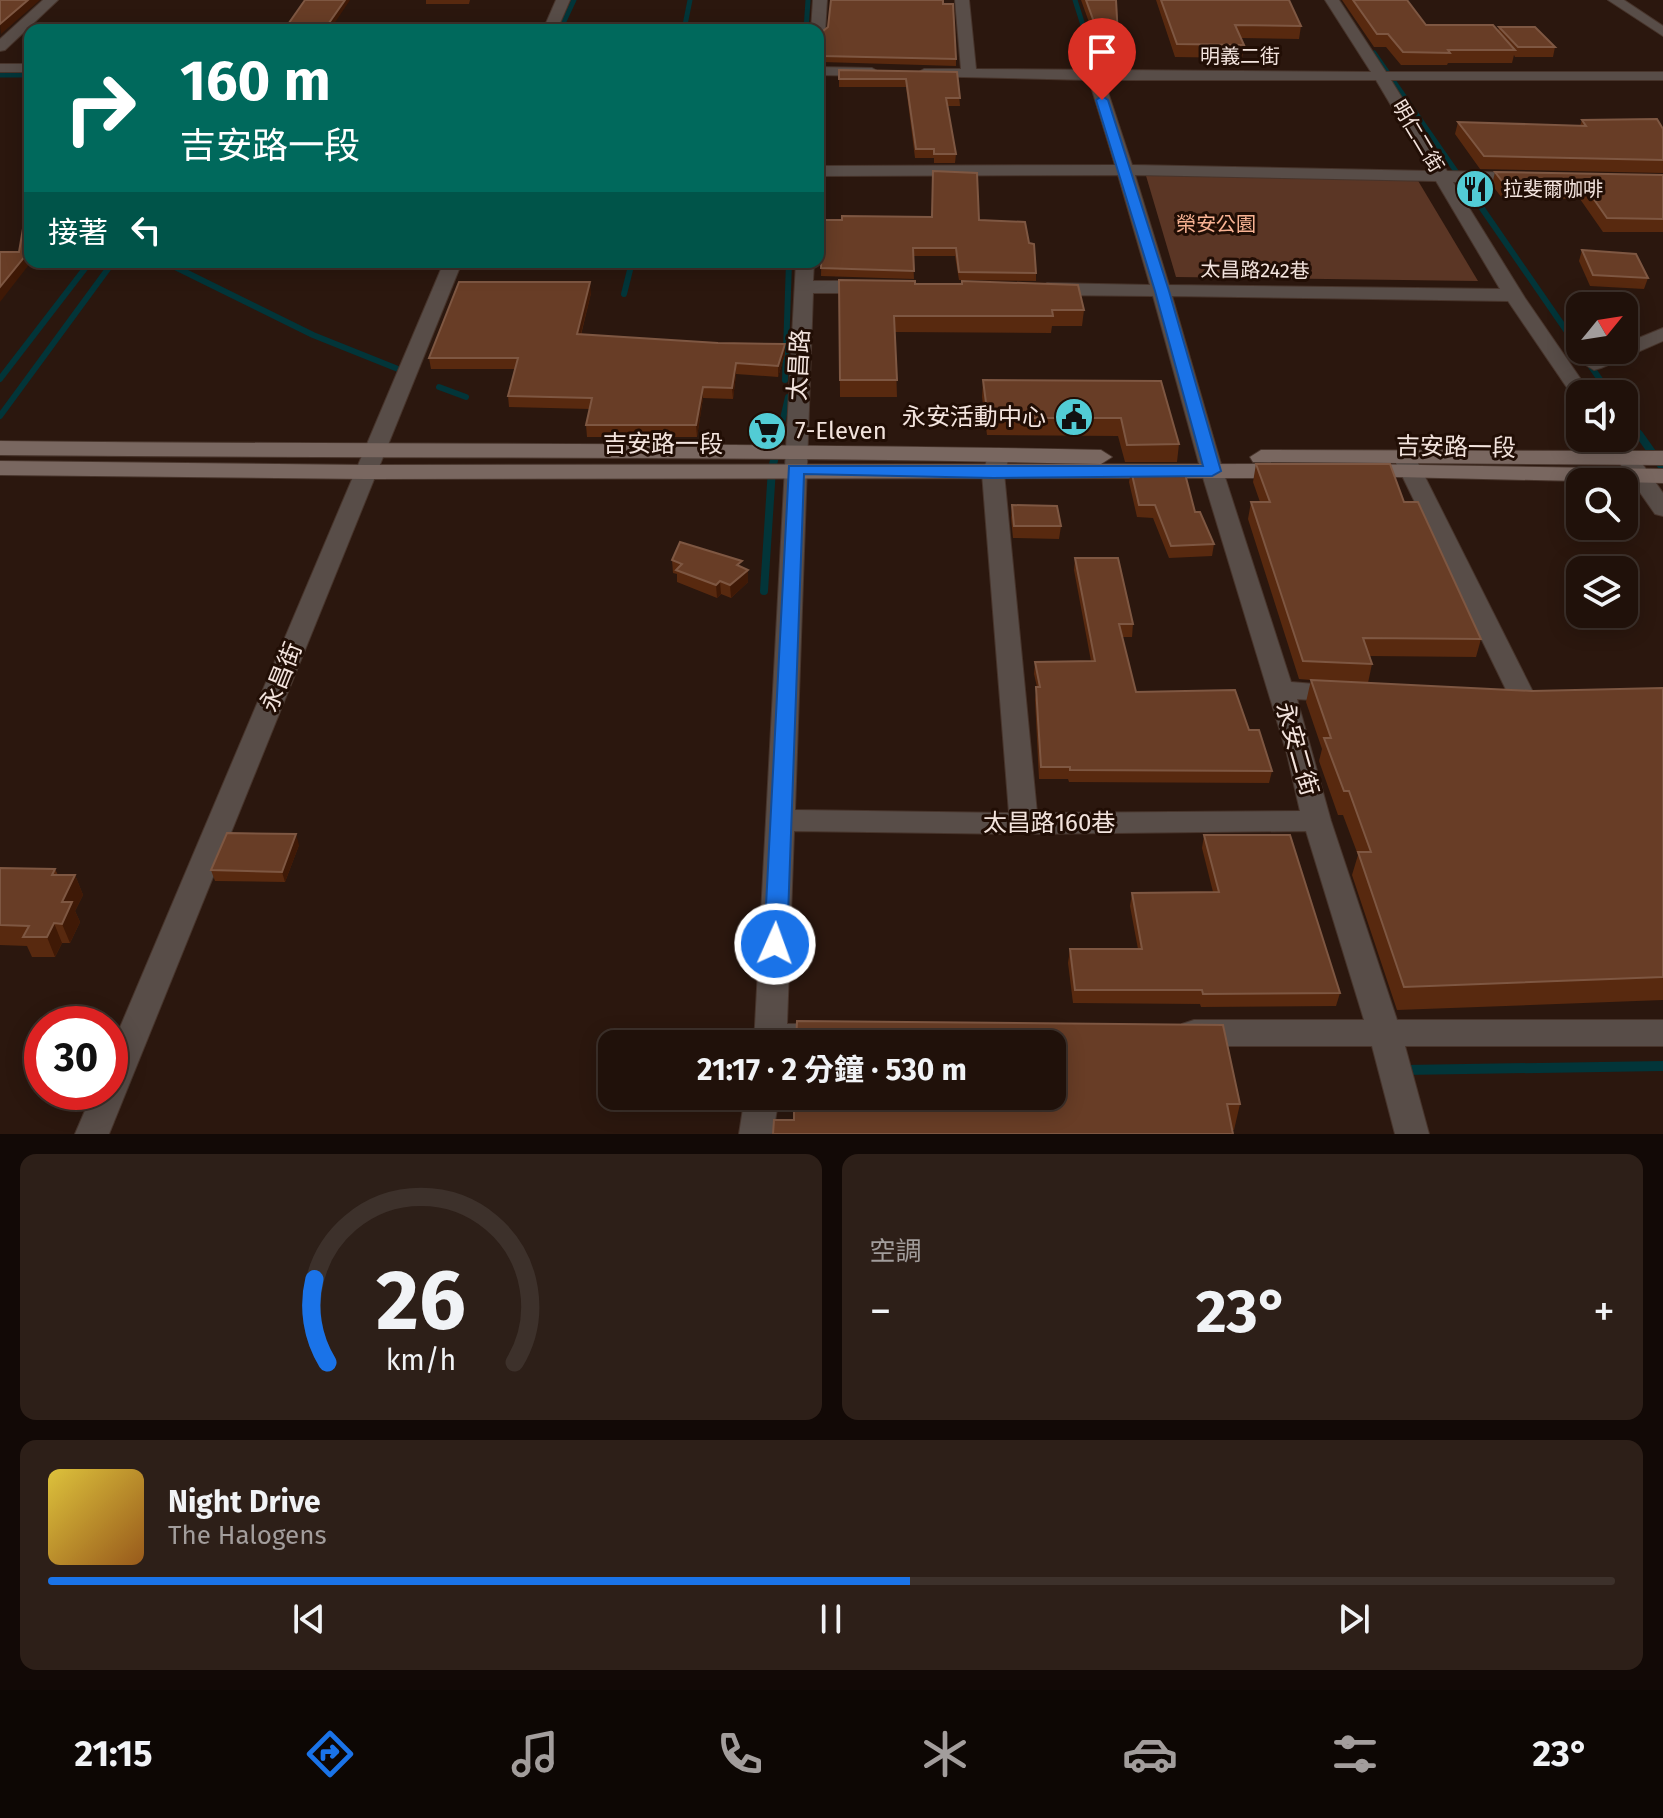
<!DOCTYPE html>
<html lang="zh-TW">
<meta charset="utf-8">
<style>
:root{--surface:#20110a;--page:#2d1f18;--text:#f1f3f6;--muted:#a29d9c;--line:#3d312b;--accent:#1a73e8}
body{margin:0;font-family:"Fira Sans","Noto Sans TC",sans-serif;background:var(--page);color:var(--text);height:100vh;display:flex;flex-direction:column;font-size:30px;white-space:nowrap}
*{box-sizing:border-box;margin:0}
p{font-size:26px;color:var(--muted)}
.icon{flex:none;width:44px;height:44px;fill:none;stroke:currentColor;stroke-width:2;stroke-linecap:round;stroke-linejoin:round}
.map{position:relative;height:1134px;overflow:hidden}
.details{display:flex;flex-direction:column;gap:20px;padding:20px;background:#120906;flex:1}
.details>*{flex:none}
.hud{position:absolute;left:24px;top:24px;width:800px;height:244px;border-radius:16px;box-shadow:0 4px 20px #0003,0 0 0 2px var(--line);background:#00695c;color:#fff;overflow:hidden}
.needle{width:52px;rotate:60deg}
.controls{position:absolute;left:1566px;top:292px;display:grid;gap:16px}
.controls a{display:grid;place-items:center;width:72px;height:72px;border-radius:16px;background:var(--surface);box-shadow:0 4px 20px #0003,0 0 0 2px var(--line);font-size:40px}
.speed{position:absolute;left:24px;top:1006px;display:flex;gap:16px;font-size:40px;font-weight:700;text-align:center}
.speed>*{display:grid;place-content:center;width:104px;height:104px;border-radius:50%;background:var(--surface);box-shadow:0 4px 20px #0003,0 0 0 2px var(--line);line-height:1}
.speed .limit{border:12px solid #d22;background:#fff;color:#111}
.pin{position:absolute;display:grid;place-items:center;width:68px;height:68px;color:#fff;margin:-82px -34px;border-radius:50% 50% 50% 0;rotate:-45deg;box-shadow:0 0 8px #0007}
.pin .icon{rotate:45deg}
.me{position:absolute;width:88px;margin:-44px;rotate:2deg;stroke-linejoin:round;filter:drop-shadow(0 0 6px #0008)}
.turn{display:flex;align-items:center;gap:28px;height:168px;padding:0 24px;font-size:36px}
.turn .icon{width:104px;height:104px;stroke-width:2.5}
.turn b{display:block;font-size:56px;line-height:68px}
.then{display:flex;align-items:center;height:76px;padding:0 24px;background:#0003;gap:16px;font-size:30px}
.big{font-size:60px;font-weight:700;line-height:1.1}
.details .card{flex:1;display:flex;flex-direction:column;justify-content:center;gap:12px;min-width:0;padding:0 28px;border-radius:16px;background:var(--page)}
.details .dial{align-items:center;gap:0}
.dial svg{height:208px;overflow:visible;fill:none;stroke:var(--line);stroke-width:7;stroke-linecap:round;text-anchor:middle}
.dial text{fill:var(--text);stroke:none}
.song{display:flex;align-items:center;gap:24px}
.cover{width:96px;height:96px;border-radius:12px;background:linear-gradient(135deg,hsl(50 70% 55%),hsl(30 70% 35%))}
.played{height:8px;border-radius:4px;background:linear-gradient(90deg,var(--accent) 55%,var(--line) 55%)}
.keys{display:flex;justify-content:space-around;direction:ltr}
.heat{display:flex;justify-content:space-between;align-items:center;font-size:44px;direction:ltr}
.details .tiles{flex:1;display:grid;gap:20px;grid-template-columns:1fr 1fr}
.card:last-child{grid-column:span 2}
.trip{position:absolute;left:598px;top:1030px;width:468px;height:80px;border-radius:16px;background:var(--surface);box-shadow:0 4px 20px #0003,0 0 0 2px var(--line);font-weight:700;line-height:80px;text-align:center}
.menu{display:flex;height:128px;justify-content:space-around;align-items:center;background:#0d0704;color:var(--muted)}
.menu .icon{width:56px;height:56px}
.menu .current{color:var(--accent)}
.menu b{font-size:36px;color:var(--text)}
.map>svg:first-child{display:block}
.green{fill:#5b3625}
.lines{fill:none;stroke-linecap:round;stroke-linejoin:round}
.stream-far3{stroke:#023539;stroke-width:5}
.stream-far2{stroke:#023539;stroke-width:6}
.stream-far1{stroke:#023539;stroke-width:8}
.stream{stroke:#023539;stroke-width:10}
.street-casing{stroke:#47342b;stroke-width:2}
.secondary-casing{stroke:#47342b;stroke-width:2}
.street{fill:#584d48;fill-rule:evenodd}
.secondary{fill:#796760;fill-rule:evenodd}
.wall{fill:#58290f}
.shaded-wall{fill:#3f1906}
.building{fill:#683d26;stroke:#7e5742;stroke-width:2}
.route{fill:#1a73e8;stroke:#114b97;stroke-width:2}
.labels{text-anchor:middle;stroke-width:6;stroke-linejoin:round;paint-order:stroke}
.far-street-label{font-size:20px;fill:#f2e3dd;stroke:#210e05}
.far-poi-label{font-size:20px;fill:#f2e3dd;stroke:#210e05;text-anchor:start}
.far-park-label{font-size:20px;fill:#f8b394;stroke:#210e05}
.street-label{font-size:24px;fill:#f2e3dd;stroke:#210e05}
.poi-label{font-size:24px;fill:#f2e3dd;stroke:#210e05;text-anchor:end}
</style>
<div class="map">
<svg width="1663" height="1134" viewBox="0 0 1663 1134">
<rect width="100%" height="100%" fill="#2b170e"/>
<polygon class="green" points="1144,169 1414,174 1478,281 1176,277"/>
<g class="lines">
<g class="stream-far3">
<polyline points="1075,0 1100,79"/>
<polyline points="560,30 574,0"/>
<polyline points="684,30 690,0"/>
<polyline points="806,30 808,0"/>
<polyline points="1374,53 1471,193"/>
<polyline points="0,75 30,75"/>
</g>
<g class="stream-far2">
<polyline points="1470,191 1610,394"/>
<polyline points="165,262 313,335 403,371"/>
<polyline points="624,294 632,262"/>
<polyline points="0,379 90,262"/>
<polyline points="785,380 789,262"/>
<polyline points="439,387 466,397"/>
<polyline points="1624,413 1641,436"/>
<polyline points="0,416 113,262"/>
<polyline points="779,436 788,397"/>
</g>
<g class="stream-far1">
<polyline points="1639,434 1663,468"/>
<polyline points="764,591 772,469 780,434"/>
</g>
<polyline class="stream" points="1404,1070 1663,1066"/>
<g class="street-casing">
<g id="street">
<polygon points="43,0 58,0 5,50 0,51 0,39"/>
<polygon points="556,0 570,0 557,30 543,30"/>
<polygon points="813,0 827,0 825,33 818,37 818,30 811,30"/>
<path d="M955 0H969L976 69 1371 72 1325 0H1339L1386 72H1663V80H1391L1447 171 1528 173 1536 178 1528 183 1453 182 1525 298 1591 394H1580V400L1574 398 1508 301 1172 296 1223 471 1291 682 1350 687 1354 693 1350 699 1341 702 1297 699 1331 821 1397 1020H1663V1046H1405L1429 1134H1395L1372 1046H1194L1182 1042 1178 1033 1182 1024 1194 1020H1364L1306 831 1024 834 794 831 787 1024H829L841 1027 845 1037 842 1044H754L796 262H814L813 281H870L879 287 870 293H813L795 810 1009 813 982 473 991 450 999 448 1010 455 1004 473 1037 813 1300 811 1287 754 1201 471 1153 296 1047 295 1038 289 1047 283 1150 285 1118 175 818 176V166L1115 165 1089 80 919 76 917 73 924 69H961ZM1104 80H1376L1430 171 1132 165ZM1135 175 1436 181 1500 289 1169 285Z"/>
<polygon points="1608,0 1624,0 1663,26 1663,36"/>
<rect x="0" y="64" width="30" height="8"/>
<polygon points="818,67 872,68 879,72 872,76 818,75"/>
<polygon points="444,262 462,262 109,1134 75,1134 93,1092 110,1092 110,1051"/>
<polygon points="1663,328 1663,341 1601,368 1594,370 1584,364 1609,350 1624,350 1624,344"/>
<polygon points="1602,438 1624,438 1663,493 1663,516 1655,514"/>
<polygon points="1403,448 1414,455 1538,702 1534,708 1525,711 1516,708 1512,702 1392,455"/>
<polygon points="745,1096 779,1096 773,1134 739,1134"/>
</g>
</g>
<g class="secondary-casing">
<g id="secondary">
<path d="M0 441C367 445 734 442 1101 450L1112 457 1101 464C734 455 367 459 0 455Z"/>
<polygon points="1261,450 1663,451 1663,465 1253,462 1250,457"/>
<polygon points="0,461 366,465 1285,464 1296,471 1285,478 366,479 0,475"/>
<polygon points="1362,464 1663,469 1663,483 1354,476 1351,471 1354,466"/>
</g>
</g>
<use href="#street" class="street"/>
<use href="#secondary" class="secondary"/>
</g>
<g class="wall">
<polygon points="426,0 470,0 469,4 426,4"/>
<polygon points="1081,0 1116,0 1119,55 1118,67 1105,67"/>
<polygon points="1156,0 1289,0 1301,26 1299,39 1241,38 1244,45 1242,58 1175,57"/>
<polygon points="1342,0 1407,0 1426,25 1498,31 1499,27 1555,47 1553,57 1515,57 1514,55 1512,63 1448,63 1447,65 1401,65 1386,47 1374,47"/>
<polygon points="943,4 956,59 956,66 822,62 823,31 828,27"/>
<polygon points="839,70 957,72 960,106 947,106 956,154 955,163 934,163 934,158 915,158 906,87 839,87"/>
<polygon points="1582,120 1663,129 1663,173 1480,169 1455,134 1458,122 1580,126"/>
<polygon points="1495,172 1663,175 1663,232 1603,232 1580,199 1502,198 1492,185"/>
<polygon points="822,220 979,220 1029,243 1036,273 1036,281 959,280 955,256 913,256 914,279 821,276"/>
<polygon points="1582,250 1648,278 1644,289 1590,286 1579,261"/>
<polygon points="839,280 915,284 1084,310 1082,326 1052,326 1051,333 895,332 897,397 840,397"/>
<polygon points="591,293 581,335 785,354 778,377 736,374 733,399 703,398 697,437 587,437 586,425 590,409 509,407 508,396 515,369 431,369 429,358"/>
<polygon points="983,380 1161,381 1179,444 1177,462 1125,462 1118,436 987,435 982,397"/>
<polygon points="1256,464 1404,502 1481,639 1476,657 1370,656 1372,664 1368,683 1532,691 1663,688 1663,1000 1397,1010 1352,875 1358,855 1343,815 1338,815 1319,761 1322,749 1306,702 1311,680 1299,679 1248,519 1251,502 1260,502 1253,482"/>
<polygon points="1131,470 1195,512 1214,544 1212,556 1169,558 1153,518 1137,517 1129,482"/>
<polygon points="1012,505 1061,526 1059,539 1013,538 1011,518"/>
<polygon points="1075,558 1133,624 1132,637 1122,637 1136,692 1249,730 1272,771 1269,783 1069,782 1068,779 1039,779 1035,700 1037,687 1034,674 1035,662 1091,661 1074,570"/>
<polygon points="672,560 742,568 748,582 731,598 721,594 717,598 677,582 677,574 673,573"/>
<polygon points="1204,835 1340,993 1336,1006 1201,1007 1200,1004 1073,1003 1068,963 1070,949 1138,949 1130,906 1132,893 1213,892 1202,848"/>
<polygon points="299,845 285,882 215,881 211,870"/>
<polygon points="0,868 55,869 58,875 75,875 83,895 75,911 80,922 70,943 62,943 55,957 32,957 27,946 0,945"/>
<polygon points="794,1096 1240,1104 1234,1130 1232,1130 794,1120"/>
</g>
<g class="shaded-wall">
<polygon points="28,0 40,0 1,34 0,24"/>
<polygon points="345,0 350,0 330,30 324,30"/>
<polygon points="30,250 30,262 31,262 0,302 0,287"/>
<polygon points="590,282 591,293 578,345 577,334"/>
<polygon points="785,344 785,354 778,377 778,366"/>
<polygon points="736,363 736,374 733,399 732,388"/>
<polygon points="703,387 703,398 697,437 696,425"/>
<polygon points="748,570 748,582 731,598 730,585"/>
<polygon points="720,581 721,594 717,598 716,585"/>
<polygon points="296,834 299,845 285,882 282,872"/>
<polygon points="75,875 83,895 75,911 80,922 70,943 62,924 62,902"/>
<polygon points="54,923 62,943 55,957 47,937"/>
</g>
<g class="building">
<polygon points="0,0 28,0 0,24"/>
<polygon points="305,0 345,0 324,30 284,30"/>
<polygon points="831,0 943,0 943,4 953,4 956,59 822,56 823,31 828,27"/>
<polygon points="1086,0 1116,0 1119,55 1106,55"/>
<polygon points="1161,0 1289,0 1301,26 1235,25 1244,45 1177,44"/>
<polygon points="1353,0 1407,0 1426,25 1493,25 1515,50 1448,50 1450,53 1403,52 1388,34 1377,34"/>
<polygon points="1499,27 1535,27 1555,47 1518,47"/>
<polygon points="839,70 957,72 960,98 946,98 956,154 934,154 934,149 916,149 906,79 839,79"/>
<polygon points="1657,119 1663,129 1663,160 1484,156 1458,122 1586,126 1582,120"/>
<polygon points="933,171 977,173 979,220 1025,222 1029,243 1034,244 1036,273 959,272 956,248 913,248 914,271 821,268 822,220 842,220 842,216 932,217"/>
<polygon points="1495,172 1663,175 1663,219 1607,218 1584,185 1505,185"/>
<polygon points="26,211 30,211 30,250 0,287 0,252 19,252"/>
<polygon points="1582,250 1636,254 1648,278 1593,275"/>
<polygon points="839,280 915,281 915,284 962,284 962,281 1078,285 1084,310 1052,310 1053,316 894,316 897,380 840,380"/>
<polygon points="459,282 590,282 577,334 718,343 785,344 778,366 736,363 732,388 703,387 696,425 586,425 592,398 508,396 518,358 429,358"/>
<polygon points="983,380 1161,381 1179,444 1127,445 1121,418 988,418"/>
<polygon points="1256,464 1390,464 1404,502 1418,502 1481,639 1363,638 1372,664 1303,661 1251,502 1270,502"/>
<polygon points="1131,470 1184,470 1195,512 1200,512 1214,544 1171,546 1155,505 1139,505"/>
<polygon points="1012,505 1057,506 1061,526 1014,526"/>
<polygon points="680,542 742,561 737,565 748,570 730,585 720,581 716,585 676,570 682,564 672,560"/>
<polygon points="1075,558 1118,558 1133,624 1119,624 1136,692 1235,690 1249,730 1259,730 1272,771 1070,770 1070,767 1041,767 1036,687 1040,687 1035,662 1095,661"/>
<polygon points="1311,680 1532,691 1663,688 1663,977 1404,987 1358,852 1371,852 1349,791 1344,791 1324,738 1331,738"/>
<polygon points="227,833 296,834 282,872 211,870"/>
<polygon points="1204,835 1290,835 1340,993 1203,994 1202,990 1075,990 1070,949 1142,949 1132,893 1219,892"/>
<polygon points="0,868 55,869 52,875 75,875 62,902 72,902 62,924 54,923 47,937 23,937 29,926 0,925"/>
<polygon points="797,1021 1223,1025 1240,1104 1227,1104 1233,1134 773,1134 774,1120 794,1120 794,1096 1052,1096 1052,1044 796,1044"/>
</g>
<polygon class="route" points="1102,96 1108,100 1169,291 1221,471 1212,476 993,478 804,474 787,944 784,951 775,953 767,951 764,944 789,466 1203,466 1155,291 1096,100"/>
<defs>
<g id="restaurant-disc" transform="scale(2)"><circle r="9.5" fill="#52ccd5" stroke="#210e05"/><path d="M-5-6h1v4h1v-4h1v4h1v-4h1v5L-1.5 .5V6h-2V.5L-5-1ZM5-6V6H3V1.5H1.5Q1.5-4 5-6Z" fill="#111"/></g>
<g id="civic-disc" transform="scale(2)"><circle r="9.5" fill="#52ccd5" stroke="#210e05"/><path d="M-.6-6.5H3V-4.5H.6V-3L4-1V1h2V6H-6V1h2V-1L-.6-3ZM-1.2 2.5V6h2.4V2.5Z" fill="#111"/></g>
<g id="supermarket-disc" transform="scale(2)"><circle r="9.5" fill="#52ccd5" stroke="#210e05"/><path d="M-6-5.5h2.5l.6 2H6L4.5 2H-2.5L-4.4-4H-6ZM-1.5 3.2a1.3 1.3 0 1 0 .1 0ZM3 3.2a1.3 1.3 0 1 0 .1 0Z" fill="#111"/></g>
</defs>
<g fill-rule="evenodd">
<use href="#restaurant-disc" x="1475" y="189"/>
<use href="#civic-disc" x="1074" y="417"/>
<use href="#supermarket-disc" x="767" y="431"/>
</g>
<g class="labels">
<g class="far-street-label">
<text x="1240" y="63">明義二街</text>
<text transform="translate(1418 136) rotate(59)" y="7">明仁二街</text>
<text transform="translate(1255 270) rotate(1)" y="7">太昌路242巷</text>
</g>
<g class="far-poi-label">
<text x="1503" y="196">拉斐爾咖啡</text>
</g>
<g class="far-park-label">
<text x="1216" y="231">榮安公園</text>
</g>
<g class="street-label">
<text transform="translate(799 365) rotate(-87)" y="8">太昌路</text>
<text x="663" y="452">吉安路一段</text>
<text transform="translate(1456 447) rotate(1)" y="8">吉安路一段</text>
<text transform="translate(281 677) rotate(-68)" y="8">永昌街</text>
<text transform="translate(1297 749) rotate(74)" y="8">永安二街</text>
<text x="1049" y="831">太昌路160巷</text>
</g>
<g class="poi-label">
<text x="1046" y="425">永安活動中心</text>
<text x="795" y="439" text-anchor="start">7-Eleven</text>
</g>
</g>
</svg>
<div class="controls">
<a><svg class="needle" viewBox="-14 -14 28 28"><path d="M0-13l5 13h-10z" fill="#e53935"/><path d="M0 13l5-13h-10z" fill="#a29d9c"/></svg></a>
<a><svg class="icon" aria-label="sound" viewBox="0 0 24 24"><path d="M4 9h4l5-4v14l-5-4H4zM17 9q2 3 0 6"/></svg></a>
<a><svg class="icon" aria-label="search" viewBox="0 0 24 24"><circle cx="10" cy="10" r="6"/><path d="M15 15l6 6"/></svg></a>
<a><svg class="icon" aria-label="layers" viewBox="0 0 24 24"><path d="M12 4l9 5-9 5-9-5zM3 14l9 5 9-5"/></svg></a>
</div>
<div class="speed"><div class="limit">30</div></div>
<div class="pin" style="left:1102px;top:100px;background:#d93025"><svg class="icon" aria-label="arrive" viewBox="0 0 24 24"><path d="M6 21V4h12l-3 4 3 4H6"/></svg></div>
<svg class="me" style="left:775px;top:944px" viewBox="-20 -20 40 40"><circle r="17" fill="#1a73e8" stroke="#fff" stroke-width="3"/><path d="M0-11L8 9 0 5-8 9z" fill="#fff"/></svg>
<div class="trip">21:17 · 2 分鐘 · 530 m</div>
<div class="hud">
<div class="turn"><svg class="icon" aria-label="right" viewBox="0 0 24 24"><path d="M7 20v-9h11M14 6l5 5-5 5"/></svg><div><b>160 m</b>吉安路一段</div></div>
<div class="then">接著<svg class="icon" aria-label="left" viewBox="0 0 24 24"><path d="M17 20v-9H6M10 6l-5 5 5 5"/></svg></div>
</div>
</div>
<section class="details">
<div class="tiles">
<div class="card dial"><svg viewBox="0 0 100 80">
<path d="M14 69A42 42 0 1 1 86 69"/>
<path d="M14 69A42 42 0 0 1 9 37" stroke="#1a73e8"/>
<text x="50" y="56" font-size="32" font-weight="700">26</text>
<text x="50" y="72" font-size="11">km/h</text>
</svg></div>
<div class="card"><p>空調</p>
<div class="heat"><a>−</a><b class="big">23°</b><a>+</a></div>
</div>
<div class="card">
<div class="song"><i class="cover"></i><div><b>Night Drive</b><p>The Halogens</p></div></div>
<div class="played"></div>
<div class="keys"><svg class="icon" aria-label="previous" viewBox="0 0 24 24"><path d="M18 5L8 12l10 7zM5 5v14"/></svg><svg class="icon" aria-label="pause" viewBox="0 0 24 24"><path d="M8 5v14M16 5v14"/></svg><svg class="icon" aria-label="next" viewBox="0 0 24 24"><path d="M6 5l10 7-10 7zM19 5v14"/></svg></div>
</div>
</div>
</section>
<nav class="menu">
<b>21:15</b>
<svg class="icon current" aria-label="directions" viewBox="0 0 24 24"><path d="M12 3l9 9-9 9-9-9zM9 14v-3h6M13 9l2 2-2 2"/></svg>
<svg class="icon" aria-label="music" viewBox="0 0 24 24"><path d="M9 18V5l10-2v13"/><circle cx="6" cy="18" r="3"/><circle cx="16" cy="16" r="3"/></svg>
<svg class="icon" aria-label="phone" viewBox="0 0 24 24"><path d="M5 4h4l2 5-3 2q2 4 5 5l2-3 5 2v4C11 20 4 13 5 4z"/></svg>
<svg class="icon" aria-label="climate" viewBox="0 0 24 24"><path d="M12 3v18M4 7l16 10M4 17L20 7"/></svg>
<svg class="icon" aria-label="car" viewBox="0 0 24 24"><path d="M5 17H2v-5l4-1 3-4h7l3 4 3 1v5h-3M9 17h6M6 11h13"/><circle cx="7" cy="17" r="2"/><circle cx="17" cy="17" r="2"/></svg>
<svg class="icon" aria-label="filters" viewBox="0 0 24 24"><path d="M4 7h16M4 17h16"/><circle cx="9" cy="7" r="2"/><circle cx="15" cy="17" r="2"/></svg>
<b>23°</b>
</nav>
